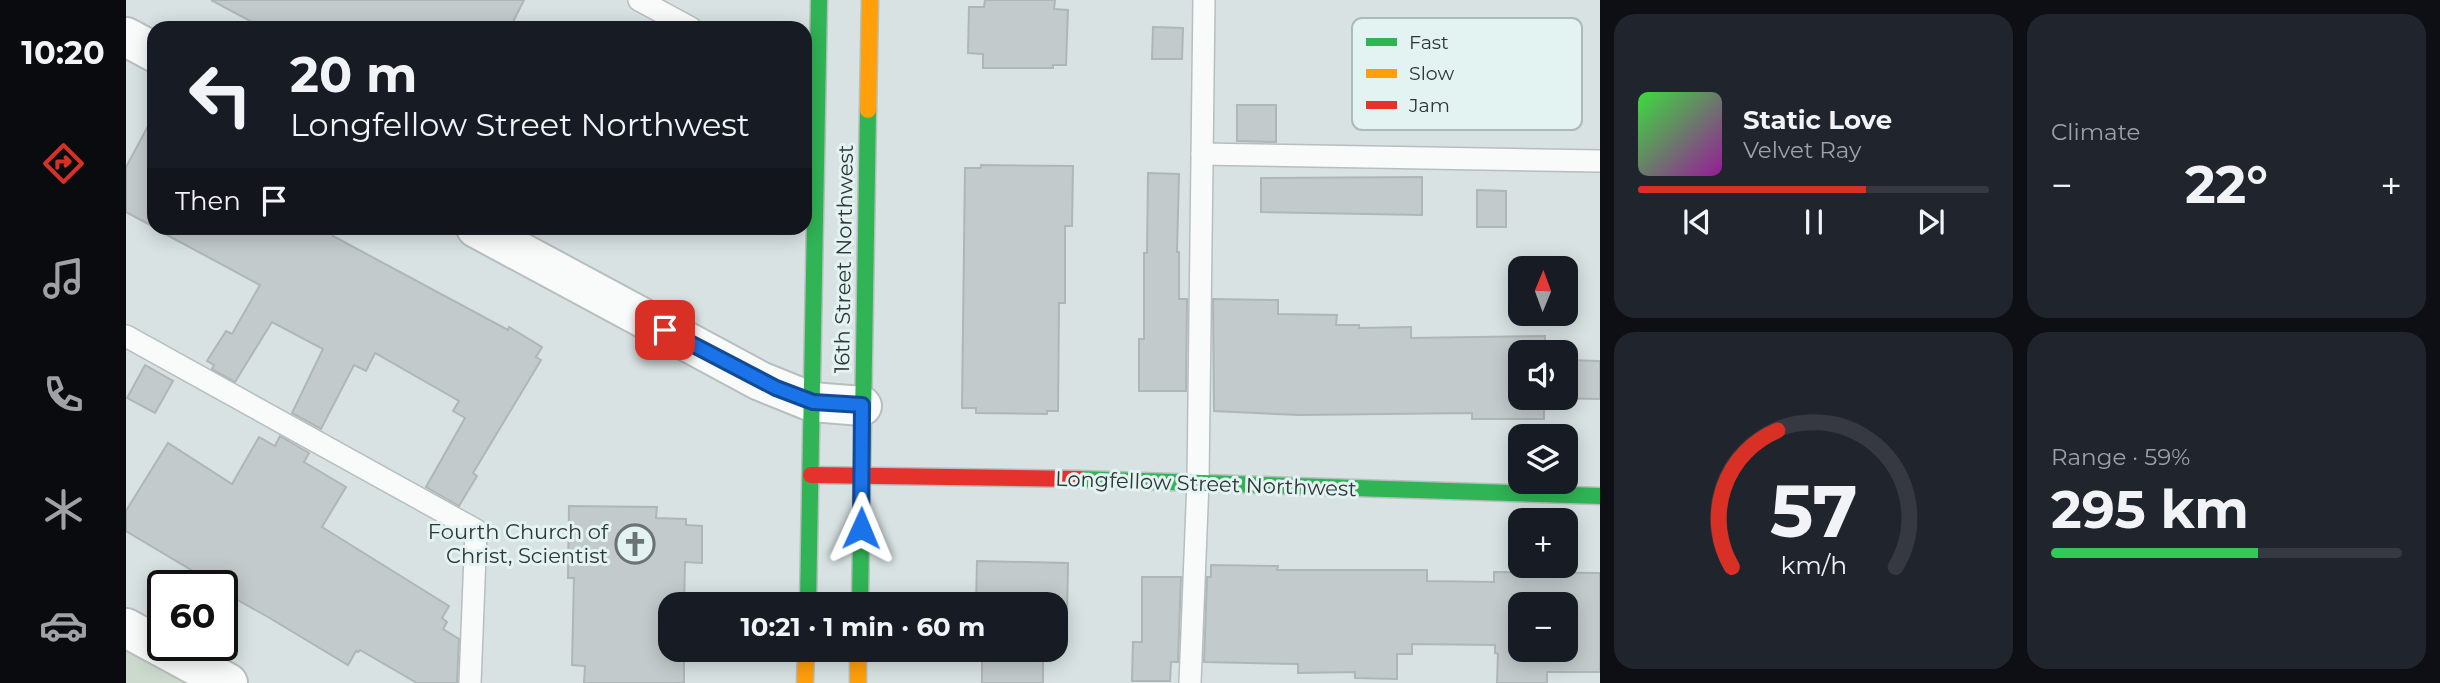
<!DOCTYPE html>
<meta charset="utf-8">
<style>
:root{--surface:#171b24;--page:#20242c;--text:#f1f3f6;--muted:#9ea1a6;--line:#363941;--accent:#d93025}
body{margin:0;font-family:Montserrat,sans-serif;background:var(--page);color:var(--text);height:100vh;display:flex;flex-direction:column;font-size:26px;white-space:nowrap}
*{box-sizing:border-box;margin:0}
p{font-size:23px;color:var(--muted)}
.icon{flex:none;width:38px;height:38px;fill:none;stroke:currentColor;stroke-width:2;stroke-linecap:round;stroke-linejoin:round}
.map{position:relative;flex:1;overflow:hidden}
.sheet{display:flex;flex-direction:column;gap:14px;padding:14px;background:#0d0f14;width:840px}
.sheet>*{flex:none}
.hud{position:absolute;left:21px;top:21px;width:665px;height:214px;border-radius:21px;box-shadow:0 4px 18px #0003;background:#171b24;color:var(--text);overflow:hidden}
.needle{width:46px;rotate:1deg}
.buttons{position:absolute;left:1382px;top:256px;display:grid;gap:14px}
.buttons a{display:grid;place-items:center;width:70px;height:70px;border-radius:14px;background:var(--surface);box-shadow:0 4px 18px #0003;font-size:35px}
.speed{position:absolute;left:21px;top:570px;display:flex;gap:14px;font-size:35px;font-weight:700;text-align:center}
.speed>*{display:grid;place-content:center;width:91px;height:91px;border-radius:50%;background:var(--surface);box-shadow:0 4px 18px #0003;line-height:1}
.speed .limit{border:4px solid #111;border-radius:10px;background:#fff;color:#111}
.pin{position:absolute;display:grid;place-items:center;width:60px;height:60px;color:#fff;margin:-30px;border-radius:14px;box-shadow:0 4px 10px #0006}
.me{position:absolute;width:77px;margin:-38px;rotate:1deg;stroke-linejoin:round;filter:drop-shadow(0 0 5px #0008)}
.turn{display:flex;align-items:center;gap:24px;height:147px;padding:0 28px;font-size:32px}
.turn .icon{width:91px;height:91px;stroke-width:2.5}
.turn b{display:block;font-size:49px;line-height:60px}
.then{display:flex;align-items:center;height:66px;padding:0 28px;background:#0003;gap:14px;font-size:26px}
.big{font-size:52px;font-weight:700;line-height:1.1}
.sheet .widget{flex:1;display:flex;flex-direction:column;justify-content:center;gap:10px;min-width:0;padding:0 24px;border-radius:21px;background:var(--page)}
.sheet .dial{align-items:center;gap:0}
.dial svg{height:182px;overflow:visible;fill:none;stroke:var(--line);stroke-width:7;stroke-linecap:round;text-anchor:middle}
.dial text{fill:var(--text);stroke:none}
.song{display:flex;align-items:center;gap:21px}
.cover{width:84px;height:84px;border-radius:10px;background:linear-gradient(135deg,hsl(120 70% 55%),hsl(300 70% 35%))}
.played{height:7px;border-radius:4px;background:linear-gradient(90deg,var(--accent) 65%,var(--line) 65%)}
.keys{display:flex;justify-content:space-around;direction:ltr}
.heat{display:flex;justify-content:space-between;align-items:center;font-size:38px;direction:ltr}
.charge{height:10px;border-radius:5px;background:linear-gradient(90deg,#34c759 59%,var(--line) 0)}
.sheet .tiles{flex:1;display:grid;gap:14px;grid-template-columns:repeat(2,1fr)}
.trip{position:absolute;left:532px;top:592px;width:410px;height:70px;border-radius:21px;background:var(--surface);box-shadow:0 4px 18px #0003;font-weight:700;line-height:70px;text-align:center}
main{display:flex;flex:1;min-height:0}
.dock{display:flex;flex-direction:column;width:126px;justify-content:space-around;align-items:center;background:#090b0e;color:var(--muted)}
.dock .icon{width:49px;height:49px}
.dock .current{color:var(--accent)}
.dock b{font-size:32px;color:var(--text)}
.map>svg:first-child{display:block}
.green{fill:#ccdace}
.building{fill:#c3cacb;stroke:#aeb6b7;stroke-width:2;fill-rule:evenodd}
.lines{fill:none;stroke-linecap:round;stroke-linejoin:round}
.lane-casing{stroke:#b7bebe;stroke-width:24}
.street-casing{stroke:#b7bebe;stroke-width:42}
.fast-casing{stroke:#b7bebe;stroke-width:19}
.slow-casing{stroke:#b7bebe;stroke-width:19}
.jam-casing{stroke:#b7bebe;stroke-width:19}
.lane{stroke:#f9fbfb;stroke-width:21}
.street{stroke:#f9fbfb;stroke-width:38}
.fast{stroke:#30b455;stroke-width:16}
.slow{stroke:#ff9f0a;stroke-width:16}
.jam{stroke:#e5322d;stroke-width:16}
.route-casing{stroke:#114b97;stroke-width:18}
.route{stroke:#1a73e8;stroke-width:12}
.labels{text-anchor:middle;stroke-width:6;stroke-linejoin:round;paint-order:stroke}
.street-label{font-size:21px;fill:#2f3635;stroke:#e2f3f2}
.poi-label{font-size:21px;fill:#2f3635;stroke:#e2f3f2;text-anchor:end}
.key{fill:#e2f3f2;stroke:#acbab9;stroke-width:2}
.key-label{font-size:19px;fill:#2f3635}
</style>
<main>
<nav class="dock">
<b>10:20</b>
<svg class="icon current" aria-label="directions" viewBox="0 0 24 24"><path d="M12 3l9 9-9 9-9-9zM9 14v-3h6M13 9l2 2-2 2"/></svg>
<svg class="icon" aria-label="music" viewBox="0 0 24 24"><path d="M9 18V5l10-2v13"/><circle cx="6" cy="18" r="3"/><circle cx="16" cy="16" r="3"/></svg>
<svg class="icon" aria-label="phone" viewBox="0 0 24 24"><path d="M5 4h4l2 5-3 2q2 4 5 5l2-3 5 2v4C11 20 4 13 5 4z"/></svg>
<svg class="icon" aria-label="climate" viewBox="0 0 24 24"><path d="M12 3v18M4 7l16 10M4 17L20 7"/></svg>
<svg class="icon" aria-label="car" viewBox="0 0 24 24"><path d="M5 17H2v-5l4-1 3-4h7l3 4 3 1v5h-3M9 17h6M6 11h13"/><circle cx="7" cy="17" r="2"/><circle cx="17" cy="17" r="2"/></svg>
</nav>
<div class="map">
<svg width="1474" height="683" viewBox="0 0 1474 683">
<rect width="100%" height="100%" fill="#d8e2e2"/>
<polygon class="green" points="0,647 65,683 0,683"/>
<g class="building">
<polygon points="85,0 398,0 384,28 137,28"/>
<polygon points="859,0 929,0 928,9 942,10 940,65 927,65 927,68 857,68 857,54 842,53 843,7 858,7"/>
<polygon points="1027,27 1057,28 1056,59 1026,59"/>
<polygon points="1111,105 1150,105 1150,142 1111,141"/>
<polygon points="28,115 28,227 0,212 0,167"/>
<polygon points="855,165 947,166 946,226 939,226 939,303 933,303 932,411 921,411 921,414 850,413 850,408 836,408 839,168 855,168"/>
<polygon points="1022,173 1053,174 1051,252 1053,252 1053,299 1061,299 1060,391 1013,391 1013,339 1018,339 1018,253 1021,253"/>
<polygon points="1296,177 1296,215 1135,212 1135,178"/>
<polygon points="1351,190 1380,191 1380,227 1351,227"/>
<polygon points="28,228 212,228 207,236 382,330 383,327 416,347 410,357 415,360 347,473 351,476 333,506 300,487 339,418 327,411 333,401 249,353 240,371 228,365 195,429 166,413 197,349 146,322 109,382 86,369 88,365 81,361 100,331 106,334 134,285"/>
<polygon points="1087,299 1152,300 1152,314 1211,315 1210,325 1233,325 1233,328 1285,327 1285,338 1419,336 1419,352 1395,352 1395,397 1440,397 1440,360 1474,361 1474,399 1418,398 1418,419 1346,419 1346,413 1173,415 1088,411"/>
<polygon points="19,365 47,381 29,413 1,398"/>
<polygon points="154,436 183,453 178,462 220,487 196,527 323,606 316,618 321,622 317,629 333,639 331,683 291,683 234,650 232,652 230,651 222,665 142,617 99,593 96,596 96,586 80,586 62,576 65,570 0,531 0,511 42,443 106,484 133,437 149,446"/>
<polygon points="443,506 531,507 530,518 560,519 560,525 576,526 576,563 559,562 558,604 544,604 544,649 558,649 558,683 458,683 459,666 446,665 448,578 442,578"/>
<polygon points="851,561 942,563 941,617 929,617 929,604 850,604"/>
<path d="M1085 565 1152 566 1151 570H1301V581L1368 582V572L1474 573V672H1421V683H1371L1372 654 1369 653V645L1286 644V654H1271V679L1229 678V672L1172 673V664L1078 662 1081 577H1085ZM1395 604H1440V649H1395Z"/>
<polygon points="1016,577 1055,577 1052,662 1045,662 1044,681 1006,681 1007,642 1016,642"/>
<rect x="856" y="649" width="61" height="34"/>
</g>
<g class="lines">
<g class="lane-casing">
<g id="lane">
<polyline points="513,0 565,28"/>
<polyline points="1076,154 1474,161"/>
<polyline points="0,336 350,530 344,683"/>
<polyline points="1064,683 1072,481 1078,0"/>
</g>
</g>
<g class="street-casing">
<g id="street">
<polyline points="0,37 28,52"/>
<polyline points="350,228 634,381 686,402 736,406"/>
<polyline points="0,628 102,683"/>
</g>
</g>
<g class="fast-casing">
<g id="fast">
<polyline points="953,479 1474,496"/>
<polyline points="682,604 693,0"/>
<polyline points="734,604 742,110"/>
</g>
</g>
<g class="slow-casing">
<g id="slow">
<polyline points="742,110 744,0"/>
<polyline points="732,649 732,683"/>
<polyline points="679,683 680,649"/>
</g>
</g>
<g class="jam-casing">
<polyline id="jam" points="685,475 953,479"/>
</g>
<use href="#lane" class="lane"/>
<use href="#street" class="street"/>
<use href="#fast" class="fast"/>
<use href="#slow" class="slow"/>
<use href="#jam" class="jam"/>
</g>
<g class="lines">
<g class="route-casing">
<polyline id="route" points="539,330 650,388 687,402 736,405 735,528"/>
</g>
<use href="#route" class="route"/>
</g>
<defs>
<g id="church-ring" transform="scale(2.0125)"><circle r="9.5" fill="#e2f3f2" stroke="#6a7272" stroke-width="1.5"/><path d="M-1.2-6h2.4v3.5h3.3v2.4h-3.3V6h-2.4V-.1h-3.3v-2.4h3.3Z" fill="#6a7272"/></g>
</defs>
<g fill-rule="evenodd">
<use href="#church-ring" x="509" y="544"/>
</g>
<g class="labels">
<g class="street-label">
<text transform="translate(718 259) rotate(-89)" y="7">16th Street Northwest</text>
<text transform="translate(1080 484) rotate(2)" y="7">Longfellow Street Northwest</text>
</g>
<g class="poi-label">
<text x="482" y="539">Fourth Church of<tspan x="482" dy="24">Christ, Scientist</tspan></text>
</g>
</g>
<rect x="1226" y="18" width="230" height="112" rx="10" class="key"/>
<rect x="1240" y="38" width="31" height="8" fill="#30b455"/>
<rect x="1240" y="69" width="31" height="9" fill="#ff9f0a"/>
<rect x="1240" y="101" width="31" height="8" fill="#e5322d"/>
<g class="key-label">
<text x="1283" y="49">Fast</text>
<text x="1283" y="80">Slow</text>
<text x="1283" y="112">Jam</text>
</g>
</svg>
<div class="buttons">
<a><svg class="needle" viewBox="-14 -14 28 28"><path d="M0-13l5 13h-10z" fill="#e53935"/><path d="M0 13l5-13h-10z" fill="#9ea1a6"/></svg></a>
<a><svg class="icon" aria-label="sound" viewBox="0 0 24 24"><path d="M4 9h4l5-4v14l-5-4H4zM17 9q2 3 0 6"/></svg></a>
<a><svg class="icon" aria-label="layers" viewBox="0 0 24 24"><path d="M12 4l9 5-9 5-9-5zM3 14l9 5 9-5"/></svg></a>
<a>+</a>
<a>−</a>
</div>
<div class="speed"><div class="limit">60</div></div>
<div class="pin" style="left:539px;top:330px;background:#d93025"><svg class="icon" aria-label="arrive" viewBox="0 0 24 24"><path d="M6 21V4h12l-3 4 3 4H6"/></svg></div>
<svg class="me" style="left:735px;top:528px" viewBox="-20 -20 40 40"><path d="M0-17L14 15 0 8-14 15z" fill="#1a73e8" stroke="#fff" stroke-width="4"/></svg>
<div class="trip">10:21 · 1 min · 60 m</div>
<div class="hud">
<div class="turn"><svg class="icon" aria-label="left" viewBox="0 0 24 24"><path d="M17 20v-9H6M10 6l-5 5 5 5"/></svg><div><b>20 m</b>Longfellow Street Northwest</div></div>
<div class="then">Then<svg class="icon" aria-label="arrive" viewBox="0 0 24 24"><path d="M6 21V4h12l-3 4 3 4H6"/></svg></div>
</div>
</div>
<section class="sheet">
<div class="tiles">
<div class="widget">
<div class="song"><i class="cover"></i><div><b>Static Love</b><p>Velvet Ray</p></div></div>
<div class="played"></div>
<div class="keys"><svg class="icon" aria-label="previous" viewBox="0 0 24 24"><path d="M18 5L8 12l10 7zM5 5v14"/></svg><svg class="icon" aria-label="pause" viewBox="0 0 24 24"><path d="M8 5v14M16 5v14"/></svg><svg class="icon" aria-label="next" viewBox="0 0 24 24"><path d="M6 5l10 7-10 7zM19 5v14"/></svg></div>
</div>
<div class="widget"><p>Climate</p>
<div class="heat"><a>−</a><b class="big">22°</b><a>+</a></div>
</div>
<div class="widget dial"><svg viewBox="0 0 100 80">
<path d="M14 69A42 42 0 1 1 86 69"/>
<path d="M14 69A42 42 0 0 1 34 9" stroke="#d93025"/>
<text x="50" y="56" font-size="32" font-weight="700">57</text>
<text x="50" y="72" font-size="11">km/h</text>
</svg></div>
<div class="widget"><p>Range · 59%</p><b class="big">295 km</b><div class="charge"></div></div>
</div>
</section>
</main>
